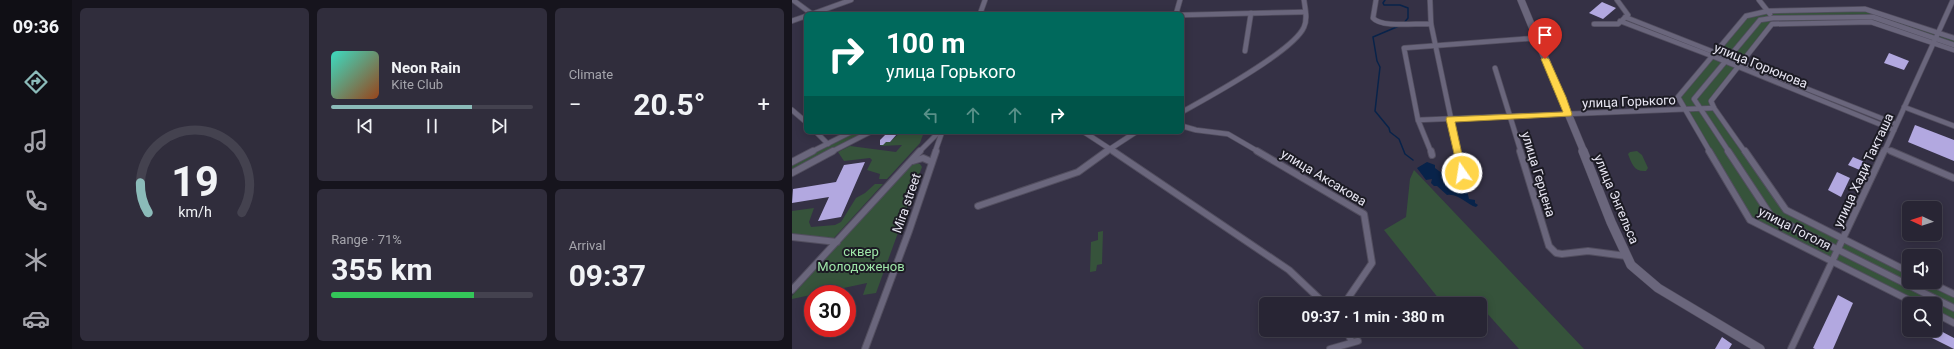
<!DOCTYPE html>
<meta charset="utf-8">
<style>
:root{--surface:#282534;--page:#302d3c;--text:#f1f3f6;--muted:#a5a5ac;--line:#44424f;--accent:#8bbbb9}
body{margin:0;font-family:Roboto,sans-serif;background:var(--page);color:var(--text);height:100vh;display:flex;flex-direction:column;font-size:15px;white-space:nowrap}
*{box-sizing:border-box;margin:0}
p{font-size:13px;color:var(--muted)}
.icon{flex:none;width:22px;height:22px;fill:none;stroke:currentColor;stroke-width:2;stroke-linecap:round;stroke-linejoin:round}
.map{position:relative;flex:1;overflow:hidden}
.side{display:flex;flex-direction:column;gap:8px;padding:8px;background:#16141d;width:720px}
.side>*{flex:none}
.top-card{position:absolute;left:12px;top:12px;width:380px;height:122px;border-radius:6px;box-shadow:0 2px 10px #0003,0 0 0 1px var(--line);background:#00695c;color:#fff;overflow:hidden}
.needle{width:26px;rotate:273deg}
.tools{position:absolute;left:1110px;top:201px;display:grid;gap:8px}
.tools a{display:grid;place-items:center;width:40px;height:40px;border-radius:6px;background:var(--surface);box-shadow:0 2px 10px #0003,0 0 0 1px var(--line);font-size:20px}
.speed{position:absolute;left:12px;top:285px;display:flex;gap:8px;font-size:20px;font-weight:700;text-align:center}
.speed>*{display:grid;place-content:center;width:52px;height:52px;border-radius:50%;background:var(--surface);box-shadow:0 2px 10px #0003,0 0 0 1px var(--line);line-height:1}
.speed .limit{border:6px solid #d22;background:#fff;color:#111}
.pin{position:absolute;display:grid;place-items:center;width:34px;height:34px;color:#fff;margin:-41px -17px;border-radius:50% 50% 50% 0;rotate:-45deg;box-shadow:0 0 4px #0007}
.pin .icon{rotate:45deg}
.me{position:absolute;width:44px;margin:-22px;rotate:347deg;stroke-linejoin:round;filter:drop-shadow(0 0 3px #0008)}
.turn{display:flex;align-items:center;gap:14px;height:84px;padding:0 16px;font-size:18px}
.turn .icon{width:52px;height:52px;stroke-width:2.5}
.turn b{display:block;font-size:28px;line-height:34px}
.lanes{display:flex;align-items:center;height:38px;padding:0 16px;background:#0003;justify-content:center;gap:20px;direction:ltr}
.lanes .off{opacity:.35}
.big{font-size:30px;font-weight:700;line-height:1.1}
.side .card{flex:1;display:flex;flex-direction:column;justify-content:center;gap:6px;min-width:0;padding:0 14px;border-radius:6px;background:var(--page)}
.side .dial{align-items:center;gap:0}
.dial svg{height:104px;overflow:visible;fill:none;stroke:var(--line);stroke-width:7;stroke-linecap:round;text-anchor:middle}
.dial text{fill:var(--text);stroke:none}
.song{display:flex;align-items:center;gap:12px}
.cover{width:48px;height:48px;border-radius:6px;background:linear-gradient(135deg,hsl(170 70% 55%),hsl(20 70% 35%))}
.played{height:4px;border-radius:2px;background:linear-gradient(90deg,var(--accent) 70%,var(--line) 70%)}
.keys{display:flex;justify-content:space-around;direction:ltr}
.heat{display:flex;justify-content:space-between;align-items:center;font-size:22px;direction:ltr}
.charge{height:6px;border-radius:3px;background:linear-gradient(90deg,#34c759 71%,var(--line) 0)}
.side .tiles{flex:1;display:grid;gap:8px;grid-template-columns:repeat(3,1fr)}
.card:first-child{grid-row:span 2}
.trip{position:absolute;left:467px;top:297px;width:228px;height:40px;border-radius:6px;background:var(--surface);box-shadow:0 2px 10px #0003,0 0 0 1px var(--line);font-weight:700;line-height:40px;text-align:center}
main{display:flex;flex:1;min-height:0}
.tab-bar{display:flex;flex-direction:column;width:72px;justify-content:space-around;align-items:center;background:#100f15;color:var(--muted)}
.tab-bar .icon{width:28px;height:28px}
.tab-bar .on{color:var(--accent)}
.tab-bar b{font-size:18px;color:var(--text)}
.map>svg:first-child{display:block}
.green{fill:#36533b}
.water{fill:#08234a}
.lines{fill:none;stroke-linecap:round;stroke-linejoin:round}
.stream{stroke:#08234a;stroke-width:1.5}
.building{fill:#b2a8e0}
.street-far1-casing{stroke:#524e5f;stroke-width:6}
.street-casing{stroke:#524e5f;stroke-width:8}
.secondary-far1-casing{stroke:#524e5f;stroke-width:8}
.secondary-casing{stroke:#524e5f;stroke-width:10}
.street-far1{stroke:#6a667c;stroke-width:4.5}
.street{stroke:#6a667c;stroke-width:6}
.secondary-far1{stroke:#6a667c;stroke-width:7}
.secondary{stroke:#6a667c;stroke-width:9}
.route{fill:#ffd54a;stroke:#a68a30}
.labels{text-anchor:middle;stroke-width:4;stroke-linejoin:round;paint-order:stroke}
.street-label{font-size:13px;fill:#e8e6f3;stroke:#1c1b24}
.park-label{font-size:13px;fill:#9ee5a8;stroke:#1c1b24}
</style>
<main>
<nav class="tab-bar">
<b>09:36</b>
<svg class="icon on" aria-label="directions" viewBox="0 0 24 24"><path d="M12 3l9 9-9 9-9-9zM9 14v-3h6M13 9l2 2-2 2"/></svg>
<svg class="icon" aria-label="music" viewBox="0 0 24 24"><path d="M9 18V5l10-2v13"/><circle cx="6" cy="18" r="3"/><circle cx="16" cy="16" r="3"/></svg>
<svg class="icon" aria-label="phone" viewBox="0 0 24 24"><path d="M5 4h4l2 5-3 2q2 4 5 5l2-3 5 2v4C11 20 4 13 5 4z"/></svg>
<svg class="icon" aria-label="climate" viewBox="0 0 24 24"><path d="M12 3v18M4 7l16 10M4 17L20 7"/></svg>
<svg class="icon" aria-label="car" viewBox="0 0 24 24"><path d="M5 17H2v-5l4-1 3-4h7l3 4 3 1v5h-3M9 17h6M6 11h13"/><circle cx="7" cy="17" r="2"/><circle cx="17" cy="17" r="2"/></svg>
</nav>
<section class="side">
<div class="tiles">
<div class="card dial"><svg viewBox="0 0 100 80">
<path d="M14 69A42 42 0 1 1 86 69"/>
<path d="M14 69A42 42 0 0 1 8 46" stroke="#8bbbb9"/>
<text x="50" y="56" font-size="32" font-weight="700">19</text>
<text x="50" y="72" font-size="11">km/h</text>
</svg></div>
<div class="card">
<div class="song"><i class="cover"></i><div><b>Neon Rain</b><p>Kite Club</p></div></div>
<div class="played"></div>
<div class="keys"><svg class="icon" aria-label="previous" viewBox="0 0 24 24"><path d="M18 5L8 12l10 7zM5 5v14"/></svg><svg class="icon" aria-label="pause" viewBox="0 0 24 24"><path d="M8 5v14M16 5v14"/></svg><svg class="icon" aria-label="next" viewBox="0 0 24 24"><path d="M6 5l10 7-10 7zM19 5v14"/></svg></div>
</div>
<div class="card"><p>Climate</p>
<div class="heat"><a>−</a><b class="big">20.5°</b><a>+</a></div>
</div>
<div class="card"><p>Range · 71%</p><b class="big">355 km</b><div class="charge"></div></div>
<div class="card"><p>Arrival</p><b class="big">09:37</b></div>
</div>
</section>
<div class="map">
<svg width="1162" height="349" viewBox="0 0 1162 349">
<rect width="100%" height="100%" fill="#353145"/>
<g class="green">
<polygon points="1073,9 1162,38 1162,50 1079,22 980,24 950,62 924,52 954,16 976,11"/>
<polygon points="920,56 946,67 919,101 994,210 1117,272 1117,282 1137,282 1162,294 1162,323 1143,313 1143,304 1125,304 958,220 886,97"/>
<polygon points="61,132 76,132 0,172 0,164"/>
<polygon points="109,132 132,132 128,143 95,179 87,179 88,174 75,170 80,160 78,158 52,161 46,152 58,146 104,152 110,145 88,146 94,142 98,142"/>
<path d="M845 151 850 155 856 168 854 171C842 172 840 164 836 154L838 152Z"/>
<polygon points="123,163 128,164 130,167 84,293 71,295 75,283 0,299 0,296 112,170"/>
<polygon points="622,170 792,349 727,349 685,302 676,300 668,304 651,304 592,230 614,217 618,179"/>
<polygon points="83,184 91,184 41,239 0,234 0,211 22,208 17,222 19,227 43,225 49,222 64,198 73,193"/>
<polygon points="311,231 310,264 305,265 304,271 298,272 299,242 306,240 306,232"/>
</g>
<path class="water" d="M635 162 643 165V168C647 172 662 179 667 179L669 183 674 186 677 199 683 200V203L686 205 684 207C675 205 667 193 655 195L645 186H642L639 183 640 179 634 180 625 168Z"/>
<g class="lines">
<g class="stream">
<polyline points="593,0 591,3 592,5 608,5 616,8 616,18 612,23"/>
<polyline points="607,26 581,37 585,61 588,67 583,111 597,128 598,132 607,139 613,154 621,160"/>
</g>
</g>
<g class="building">
<polygon points="810,2 824,8 811,19 797,13"/>
<polygon points="1097,53 1117,61 1112,70 1092,63"/>
<polygon points="1123,125 1162,140 1162,161 1116,142"/>
<polygon points="94,134 105,134 98,142 94,142 91,145 88,145 88,140"/>
<polygon points="1061,157 1075,163 1070,171 1056,165"/>
<polygon points="73,162 49,217 26,221 37,197 0,203 1,189 44,182 52,165"/>
<polygon points="1045,172 1058,178 1049,197 1036,190"/>
<polygon points="1046,295 1061,303 1041,349 1023,349 1021,348"/>
<polygon points="1143,328 1162,338 1162,349 1124,330 1143,330"/>
<polygon points="930,337 940,344 937,349 923,349"/>
</g>
<g class="lines">
<g class="street-far1-casing">
<g id="street-far1">
<polyline points="1,0 20,14"/>
<path d="M584 0 581 18C589 28 625 23 639 24"/>
<polyline points="638,0 639,24 666,152"/>
<polyline points="967,0 978,14"/>
<polyline points="20,14 59,0"/>
<polyline points="188,14 193,0"/>
<polyline points="384,14 388,0"/>
<polyline points="390,15 513,12"/>
<polyline points="833,17 1104,124"/>
<polyline points="0,21 14,16"/>
<polyline points="828,21 920,56 1102,130"/>
<polyline points="802,24 826,24 836,15 825,0"/>
<polyline points="453,51 459,13"/>
<polyline points="703,68 729,152"/>
<polyline points="1112,107 1162,126"/>
<polyline points="0,110 14,122"/>
<path d="M390 112C415 98 502 51 512 27 516 19 513 8 512 0"/>
<polyline points="626,120 922,108"/>
<polyline points="390,126 404,130 436,134 467,152"/>
<polyline points="24,132 36,144"/>
<polyline points="292,132 318,149 344,132"/>
<polyline points="1093,149 1101,152"/>
<polyline points="19,152 59,132"/>
<polyline points="39,152 78,132"/>
<polyline points="127,152 147,132"/>
<polyline points="143,152 150,132"/>
<polyline points="314,152 318,149 323,152"/>
<polyline points="639,152 626,120 612,48 744,38"/>
<polyline points="918,152 886,97 954,16 976,11 1073,9 1162,38"/>
<polyline points="937,152 902,99 968,20 981,18 1081,17 1162,45"/>
<polyline points="953,152 922,108 919,101 980,24 1079,22 1162,50"/>
<polyline points="1092,152 1161,0"/>
</g>
</g>
<g class="street-casing">
<g id="street">
<polyline points="321,151 497,270 533,304"/>
<polyline points="465,151 572,214 580,263 552,304"/>
<polyline points="639,151 640,155"/>
<polyline points="665,151 670,173"/>
<polyline points="728,151 757,246 764,253 770,254 796,251 834,256"/>
<polyline points="917,151 958,220 1125,304"/>
<polyline points="936,151 979,216 1162,308"/>
<polyline points="953,151 994,210 1117,272"/>
<polyline points="1099,151 1162,178"/>
<polyline points="121,161 131,158 140,162"/>
<polyline points="0,162 21,151"/>
<polyline points="0,173 41,151"/>
<polyline points="186,206 286,172 315,151"/>
<polyline points="0,237 45,242"/>
<polyline points="1137,282 1162,294"/>
<polyline points="0,290 128,151"/>
<polyline points="1143,313 1162,323"/>
<polyline points="554,330 560,342"/>
<polyline points="73,349 117,231 144,151"/>
<polyline points="538,349 566,341"/>
<polyline points="999,349 1092,151"/>
</g>
</g>
<g class="secondary-far1-casing">
<polyline id="secondary-far1" points="729,0 792,152"/>
</g>
<g class="secondary-casing">
<polyline id="secondary" points="791,151 819,222 839,265 866,288 968,349"/>
</g>
<use href="#street-far1" class="street-far1"/>
<use href="#street" class="street"/>
<use href="#secondary-far1" class="secondary-far1"/>
<use href="#secondary" class="secondary"/>
</g>
<polygon class="route" points="753,57 757,59 774,97 780,114 779,116 663,122 674,173 670,176 667,175 654,119 655,117 771,112 749,59"/>
<g class="labels">
<g class="street-label">
<text transform="translate(969 65) rotate(22)" y="5">улица Горюнова</text>
<text transform="translate(837 101) rotate(-2)" y="5">улица Горького</text>
<text transform="translate(1071 170) rotate(-65)" y="5">улица Хади Такташа</text>
<text transform="translate(747 174) rotate(73)" y="5">улица Герцена</text>
<text transform="translate(532 177) rotate(31)" y="5">улица Аксакова</text>
<text transform="translate(825 199) rotate(67)" y="5">улица Энгельса</text>
<text transform="translate(114 203) rotate(-71)" y="5">Mira street</text>
<text transform="translate(1003 228) rotate(27)" y="5">улица Гоголя</text>
</g>
<g class="park-label">
<text x="69" y="256">сквер<tspan x="69" dy="15">Молодоженов</tspan></text>
</g>
</g>
</svg>
<div class="tools">
<a><svg class="needle" viewBox="-14 -14 28 28"><path d="M0-13l5 13h-10z" fill="#e53935"/><path d="M0 13l5-13h-10z" fill="#a5a5ac"/></svg></a>
<a><svg class="icon" aria-label="sound" viewBox="0 0 24 24"><path d="M4 9h4l5-4v14l-5-4H4zM17 9q2 3 0 6"/></svg></a>
<a><svg class="icon" aria-label="search" viewBox="0 0 24 24"><circle cx="10" cy="10" r="6"/><path d="M15 15l6 6"/></svg></a>
</div>
<div class="speed"><div class="limit">30</div></div>
<div class="pin" style="left:753px;top:59px;background:#d93025"><svg class="icon" aria-label="arrive" viewBox="0 0 24 24"><path d="M6 21V4h12l-3 4 3 4H6"/></svg></div>
<svg class="me" style="left:670px;top:173px" viewBox="-20 -20 40 40"><circle r="17" fill="#ffd54a" stroke="#fff" stroke-width="3"/><path d="M0-11L8 9 0 5-8 9z" fill="#fff"/></svg>
<div class="trip">09:37 · 1 min · 380 m</div>
<div class="top-card">
<div class="turn"><svg class="icon" aria-label="right" viewBox="0 0 24 24"><path d="M7 20v-9h11M14 6l5 5-5 5"/></svg><div><b>100 m</b>улица Горького</div></div>
<div class="lanes"><svg class="icon off" aria-label="left" viewBox="0 0 24 24"><path d="M17 20v-9H6M10 6l-5 5 5 5"/></svg><svg class="icon off" aria-label="ahead" viewBox="0 0 24 24"><path d="M12 20V5M6 11l6-6 6 6"/></svg><svg class="icon off" aria-label="ahead" viewBox="0 0 24 24"><path d="M12 20V5M6 11l6-6 6 6"/></svg><svg class="icon" aria-label="right" viewBox="0 0 24 24"><path d="M7 20v-9h11M14 6l5 5-5 5"/></svg></div>
</div>
</div>
</main>
